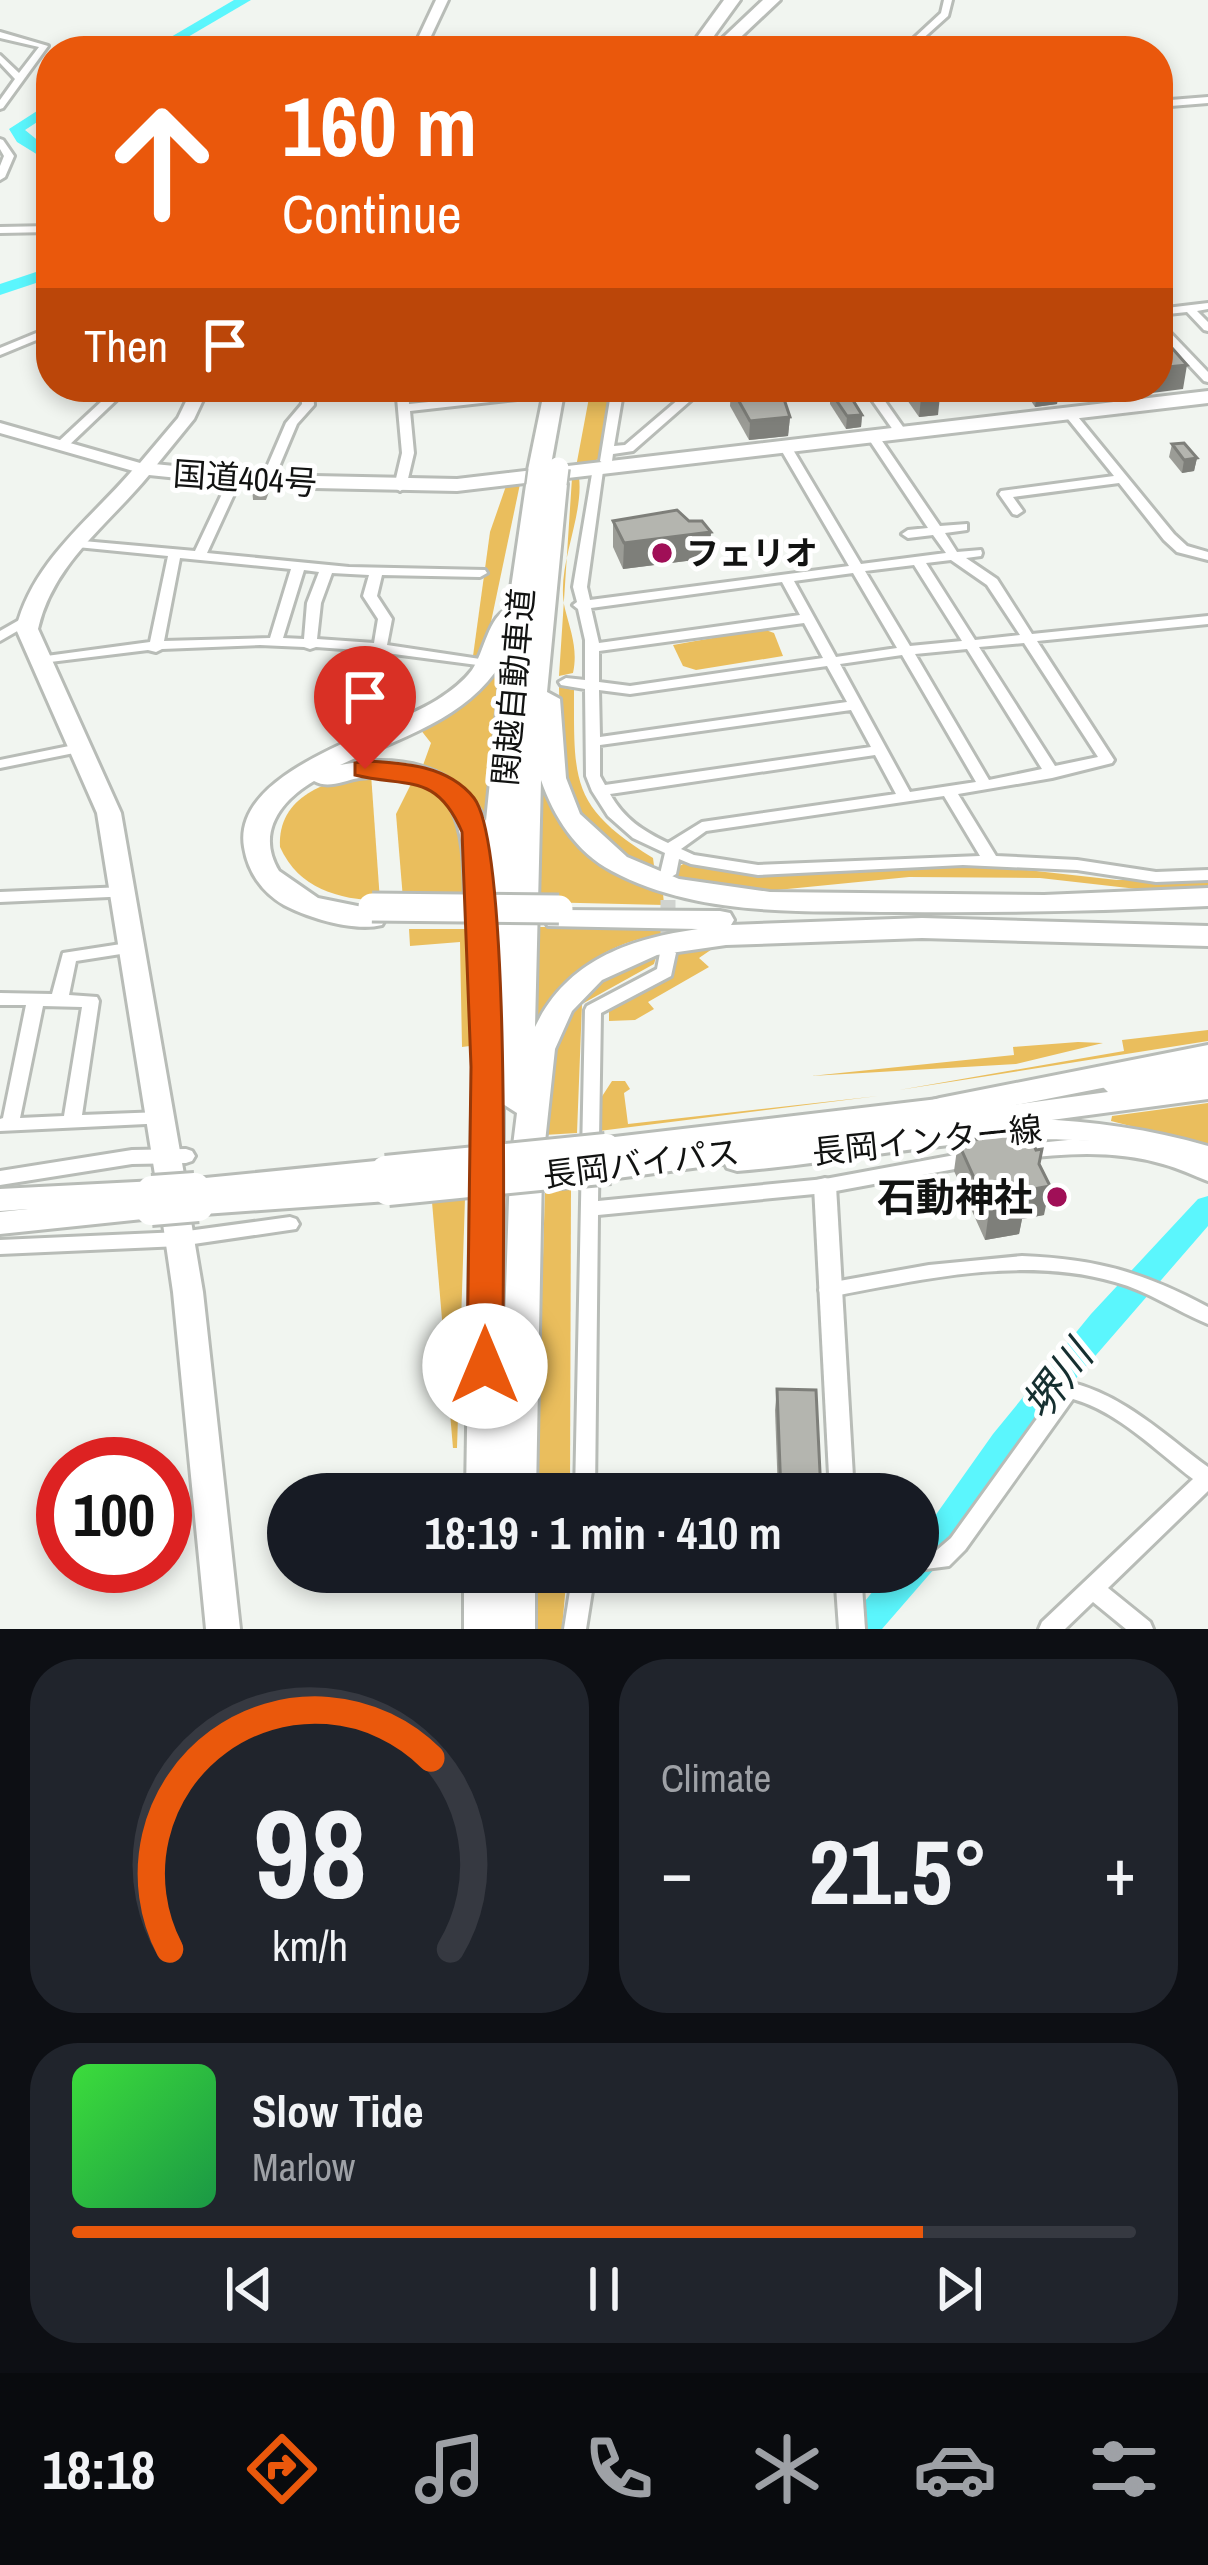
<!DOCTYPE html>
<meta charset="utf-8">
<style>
:root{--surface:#171b24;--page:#20242c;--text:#f1f3f6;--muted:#9ea1a6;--line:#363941;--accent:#ea580c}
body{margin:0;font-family:"Archivo Narrow","Noto Sans JP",sans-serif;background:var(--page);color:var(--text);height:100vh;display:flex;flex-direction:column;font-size:45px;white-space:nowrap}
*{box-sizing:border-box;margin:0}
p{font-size:39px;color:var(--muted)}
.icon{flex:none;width:66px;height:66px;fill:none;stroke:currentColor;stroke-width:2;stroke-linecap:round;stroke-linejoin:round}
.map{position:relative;height:1629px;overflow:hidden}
.side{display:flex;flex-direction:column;gap:30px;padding:30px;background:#0d0f14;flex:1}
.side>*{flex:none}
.hud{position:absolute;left:36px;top:36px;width:1137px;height:366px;border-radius:48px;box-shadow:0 6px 18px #0003;background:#ea580c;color:#fff;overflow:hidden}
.speed{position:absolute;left:36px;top:1437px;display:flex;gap:24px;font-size:60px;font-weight:700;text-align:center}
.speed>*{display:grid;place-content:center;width:156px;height:156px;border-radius:50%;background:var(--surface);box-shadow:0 6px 18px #0003;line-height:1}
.speed .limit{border:18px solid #d22;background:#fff;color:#111}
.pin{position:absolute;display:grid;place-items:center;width:102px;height:102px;color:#fff;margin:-123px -51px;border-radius:50% 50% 50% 0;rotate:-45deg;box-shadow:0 0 12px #0007}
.pin .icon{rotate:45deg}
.me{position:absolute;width:132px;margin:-66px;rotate:0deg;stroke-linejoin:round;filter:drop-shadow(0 0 9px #0008)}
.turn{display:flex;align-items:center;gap:42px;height:252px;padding:0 48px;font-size:54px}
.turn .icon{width:156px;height:156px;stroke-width:2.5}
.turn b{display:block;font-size:84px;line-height:102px}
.then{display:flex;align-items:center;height:114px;padding:0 48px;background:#0003;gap:24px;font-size:45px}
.big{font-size:90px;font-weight:700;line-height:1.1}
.side .tile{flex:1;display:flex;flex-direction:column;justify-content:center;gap:18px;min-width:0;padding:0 42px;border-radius:48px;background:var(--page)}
.side .dial{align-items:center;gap:0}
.dial svg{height:312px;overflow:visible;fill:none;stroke:var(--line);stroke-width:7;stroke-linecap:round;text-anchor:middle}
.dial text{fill:var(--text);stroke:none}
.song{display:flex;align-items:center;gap:36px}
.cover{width:144px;height:144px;border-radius:18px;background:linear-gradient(135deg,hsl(120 70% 55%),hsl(140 70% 35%))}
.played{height:12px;border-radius:6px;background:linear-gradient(90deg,var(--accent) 80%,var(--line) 80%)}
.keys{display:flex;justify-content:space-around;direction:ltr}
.heat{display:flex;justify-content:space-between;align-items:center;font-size:66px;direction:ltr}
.side .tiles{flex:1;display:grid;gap:30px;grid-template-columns:1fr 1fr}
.tile:last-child{grid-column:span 2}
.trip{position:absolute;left:267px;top:1473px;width:672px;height:120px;border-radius:60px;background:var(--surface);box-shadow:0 6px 18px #0003;font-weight:700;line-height:120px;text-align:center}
.dock{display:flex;height:192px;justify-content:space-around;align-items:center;background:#090b0e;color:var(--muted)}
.dock .icon{width:84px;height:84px}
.dock .active{color:var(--accent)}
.dock b{font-size:54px;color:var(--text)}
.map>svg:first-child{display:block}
.green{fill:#eabe5d}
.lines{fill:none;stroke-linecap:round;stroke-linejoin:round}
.river{fill:#5bf6fd;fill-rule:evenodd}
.minor-tunnel{stroke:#d0d3cf;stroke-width:15;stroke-dasharray:15 8;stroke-linecap:butt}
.minor-casing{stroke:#b8bcb7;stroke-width:6}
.tertiary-casing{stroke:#b8bcb7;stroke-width:6}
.secondary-casing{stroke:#b8bcb7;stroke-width:6}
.primary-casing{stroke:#b8bcb7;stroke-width:6}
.trunk-casing{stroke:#b8bcb7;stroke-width:6}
.motorway-casing{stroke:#b8bcb7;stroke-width:6}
.minor{fill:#fff;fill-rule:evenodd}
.tertiary{fill:#fff;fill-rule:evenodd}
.secondary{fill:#fff;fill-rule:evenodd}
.primary{fill:#fff;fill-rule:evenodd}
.trunk{fill:#fff;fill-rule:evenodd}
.motorway{fill:#fff;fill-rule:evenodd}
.trunk-bridge-casing{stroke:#b8bcb7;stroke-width:36;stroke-linecap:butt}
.motorway-bridge-far1-casing{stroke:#b8bcb7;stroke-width:26;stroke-linecap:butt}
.motorway-bridge-casing{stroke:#b8bcb7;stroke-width:33;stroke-linecap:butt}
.trunk-bridge{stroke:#fff;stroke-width:30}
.motorway-bridge-far1{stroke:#fff;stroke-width:21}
.motorway-bridge{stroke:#fff;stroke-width:27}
.wall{fill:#9b9c96}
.shaded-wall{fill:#7e7f7a}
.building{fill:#b4b5af;stroke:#7e7f7a;stroke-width:3}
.route{fill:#ea580c;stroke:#983908;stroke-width:3}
.poi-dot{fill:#a00f57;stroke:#fff;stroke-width:4.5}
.labels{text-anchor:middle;stroke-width:10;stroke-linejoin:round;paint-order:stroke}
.street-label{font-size:33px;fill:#121312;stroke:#fff}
.poi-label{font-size:33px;font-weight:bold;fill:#121312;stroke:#fff;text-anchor:start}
.near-poi-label{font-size:39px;font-weight:bold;fill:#121312;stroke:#fff;text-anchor:end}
.near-water-label{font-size:42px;font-style:italic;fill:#152f30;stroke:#fff}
</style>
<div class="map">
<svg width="1208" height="1629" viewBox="0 0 1208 1629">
<rect width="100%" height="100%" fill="#f1f5f0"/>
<g class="green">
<polygon points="591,387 611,387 599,459 576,467"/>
<path d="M579 477C584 518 555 568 565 609 571 632 578 650 573 673L559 676 572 478Z"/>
<polygon points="520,484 487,641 480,658 473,656 490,532 506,486"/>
<polygon points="763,629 774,633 783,656 696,670 683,666 673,645"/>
<polygon points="491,670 499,672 484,834 422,768 431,743 420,729"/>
<path d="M559 687 574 690C574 782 571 807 653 858L655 873C558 823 561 788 559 687Z"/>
<path d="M541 773C555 834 605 873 663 893L664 905 538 902Z"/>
<path d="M371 774 380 901C338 899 299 889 280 847 277 796 328 779 371 774Z"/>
<polygon points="413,780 453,806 464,845 465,901 403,899 396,814"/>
<polygon points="687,862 766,876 966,863 1117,880 1208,879 1208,889 1146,890 1040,878 909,877 756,892 673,880 672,870"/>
<path d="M537 927H663V935C606 940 556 979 534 1031Z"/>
<polygon points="409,929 466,929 470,1046 462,1047 460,942 410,946"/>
<polygon points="721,943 699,958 709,967 648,1002 654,1009 635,1020 609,1021 609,1007 675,969 675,947"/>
<path d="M658 951 654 964 582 1004 577 1133 544 1135C548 1024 557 1001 658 951Z"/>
<polygon points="1208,1030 1208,1041 899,1090 1124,1051 1122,1040"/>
<polygon points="1078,1042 1103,1043 1016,1064 811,1076 1014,1055 1013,1047"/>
<polygon points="612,1081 625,1081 630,1089 624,1093 628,1124 878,1096 599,1131 599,1101"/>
<polygon points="1208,1103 1208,1146 1111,1121 1112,1116"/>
<polygon points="571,1188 570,1494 536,1494 545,1190"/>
<polygon points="465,1198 457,1448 453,1448 432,1202"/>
<polygon points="535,1572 567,1572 562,1629 537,1629"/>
</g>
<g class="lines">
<g class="river">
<polygon points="234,0 251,0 164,51 147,51"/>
<polygon points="51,102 51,113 25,130 51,151 51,163 17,142 9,129"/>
<polygon points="51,267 51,278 0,295 0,284"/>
<polygon points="1208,1196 1208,1226 1064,1392 1015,1454 954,1546 882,1629 843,1629 888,1572 918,1572 918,1540 993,1434 1091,1314 1198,1199"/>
</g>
<polyline class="minor-tunnel" points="668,877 668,953"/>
<g class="minor-casing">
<g id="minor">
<polygon points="944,0 952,0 948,16 909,51 900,51 941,13"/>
<polygon points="0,32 48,46 3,108 0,109 0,100 15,79 0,63 0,55 19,73 39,47 0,38"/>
<polygon points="1208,97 1208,103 1158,107 1158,101"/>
<polygon points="0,139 3,140 14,156 5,177 0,180 0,166 4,156 0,149"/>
<polygon points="51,226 51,232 0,233 0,227"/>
<polygon points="1208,303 1208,309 1197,311 1208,322 1208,331 1204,330 1187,312 1158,315 1158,309"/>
<polygon points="1158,323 1162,324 1208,372 1208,382 1204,381 1158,332"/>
<polygon points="51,327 51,334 0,355 0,348"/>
<polygon points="117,387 130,387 66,448 58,448 58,442"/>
<polygon points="301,387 313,387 314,405 297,424 273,481 271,484 263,484 261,481 286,423 302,404"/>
<polygon points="396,387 408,387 409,404 517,393 523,396 517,399 410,411 414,453 406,487 400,491 394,487 402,453"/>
<polygon points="612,387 624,387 614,446 625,445 693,387 706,387 633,451 613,454 612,461 606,465 600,461"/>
<polygon points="863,387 875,387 908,434 906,437 898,437"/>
<polygon points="1098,387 1110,387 1127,405 1127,409 1119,409"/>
<polygon points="1070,410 1074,412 1174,534 1187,546 1208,552 1208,560 1177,552 1164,540 1119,483 1013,497 1023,511 1017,515 1013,514 999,494 1001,491 1114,476 1064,414"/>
<path d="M874 434 878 435 940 526 967 524V530L945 533 957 552 981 550 982 553 981 556 966 558 997 579 1032 634 1208 616V624L1037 641 1114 760 1112 763 1052 778 958 794 996 856 1077 860 1156 872 1208 870V880L1156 882 1077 870 963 865 758 875 691 864 679 859 676 874 668 879 660 874 665 853 633 838 608 816 592 791 586 776 585 689 561 685 559 682 566 678 585 680V640L578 609 573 605 577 602 573 587 593 468H601L603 471 587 587 590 600 849 566 780 448 786 444 792 448 861 564 946 553 933 535 908 538 902 534 908 530 928 528 868 438ZM951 560 987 585 1020 635 975 640 926 563ZM914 565 962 641 910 646 865 571ZM853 573 897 648 836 657 794 581ZM782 582 800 615 599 643 591 608ZM804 623 823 658 630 686 599 682V651ZM1024 643 1098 757 1055 766 979 647ZM967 649 1042 769 989 780 915 654ZM902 655 976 782 910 792 840 664ZM827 666 847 702 600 737 599 690 630 694ZM851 710 871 747 605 785 600 776V745ZM875 755 896 794 702 822 668 843C643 831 624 819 610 794ZM944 796 980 856 758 865 694 855 681 849 706 831Z"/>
<path d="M235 475 241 479 207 553 349 567 485 570 487 573 480 577 382 575 377 596 392 619 387 645 480 659 485 660 487 663 485 666 371 651 316 647 310 649 304 647 260 645 162 649 156 652 148 650 34 664 32 661 34 658 39 657 150 642 168 556 77 547 71 543 72 540 195 551 229 479ZM180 558 291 569 270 638 164 641ZM304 570 319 572 307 603 304 639 283 638ZM332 573 369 575 363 596 378 619 374 643 317 639 321 603Z"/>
<polygon points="28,615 33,616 35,619 33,622 0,641 0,631"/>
<polygon points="79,744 86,748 84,751 0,768 0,760"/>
<polygon points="125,887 131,888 133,892 131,896 0,902 0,892"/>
<path d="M134 942 142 947 140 951 76 961 69 995 97 997 99 1001 82 1115 161 1112 167 1113 170 1118 167 1123 0 1131V1119L3 1118 26 1005H0V993L52 994 63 953ZM43 1006 82 1007 64 1116 20 1118Z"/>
<polygon points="668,948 676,953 671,976 601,1013 598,1201 825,1179 971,1152 977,1154 980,1159 977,1164 971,1166 825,1193 598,1215 595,1494 575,1494 585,1010 587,1006 657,969 660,953"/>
<path d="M1068 1140C1118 1140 1162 1147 1208 1167V1181C1193 1175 1178 1168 1163 1164 1115 1150 1066 1153 1018 1159L1012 1157 1009 1152 1012 1147 1018 1145Z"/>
<polygon points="186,1149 192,1151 195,1156 192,1161 186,1163 132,1164 0,1185 0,1171 132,1150"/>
<polygon points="290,1217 296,1219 299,1224 296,1229 180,1246 0,1254 0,1240 180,1232"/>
<path d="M1022 1256C1096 1259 1143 1272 1208 1307V1324C1176 1311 1148 1291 1115 1282 1021 1255 920 1280 828 1297L821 1295 819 1290 821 1285 828 1283 929 1265Z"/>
<path d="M1069 1382C1124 1395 1164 1435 1208 1467V1491L1108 1588 1150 1622 1153 1629H1126L1093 1602 1065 1629H1039L1042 1622 1193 1479C1156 1451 1119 1412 1073 1399L965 1550 949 1566 918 1570V1552L937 1550 951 1538 1062 1384Z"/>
<polygon points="573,1572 595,1572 586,1629 564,1629"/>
</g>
</g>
<g class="tertiary-casing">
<g id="tertiary">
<polygon points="825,1178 833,1180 836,1186 854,1494 830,1494 814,1186 817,1180"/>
<polygon points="835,1572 861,1572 865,1629 839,1629"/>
</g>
</g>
<g class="secondary-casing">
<g id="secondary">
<polygon points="436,0 448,0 424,51 412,51"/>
<polygon points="193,387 209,387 194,419 150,473 144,474 0,433 0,423 140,463 178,418"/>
</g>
</g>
<g class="primary-casing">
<path id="primary" d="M1033 1119C1094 1121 1149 1129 1208 1146V1168C1169 1156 1131 1144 1090 1141 972 1132 854 1162 737 1171L727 1168 723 1160 727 1152 737 1149Z"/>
</g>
<g class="trunk-casing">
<g id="trunk">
<path d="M1208 391V403L457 491 267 487 149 475C108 525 53 563 38 629L121 813 185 1180 386 1160 396 1163 400 1171 391 1180 402 1190 398 1198 388 1201 190 1215 203 1292 240 1629H206L173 1292 162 1217 0 1234V1212L28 1209 0 1211V1189L156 1181 97 813 16 629C33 559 93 518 137 465L144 463 267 475 457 479Z"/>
<polygon points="1208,1060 1208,1099 610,1179 600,1176 596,1168 604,1159 596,1156 592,1149 596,1142 606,1138 955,1097 965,1100 967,1111 1108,1092 1100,1084 1104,1077"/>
</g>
</g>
<g class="motorway-casing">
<g id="motorway">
<polygon points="724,0 740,0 703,51 687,51"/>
<polygon points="763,0 780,0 726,51 709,51"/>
<polygon points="545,387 565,387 550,470 539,477 528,470"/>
<path d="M556 477 567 484 547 692 560 699 566 778 580 814 627 857 679 879 770 892 1044 895 1208 888V906C1104 911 1002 913 898 912 803 911 698 917 612 871 576 852 554 817 541 780L535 1027C567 960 629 939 698 929L548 926 544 919 548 912 558 910 720 911 730 913 734 920 731 925 922 918 1208 926V946L922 938 726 945 657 955 602 980 572 1011 555 1049 542 1170 536 1494H466L472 1115 480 914 469 912 465 905C464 825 462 765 359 778 343 781 328 789 314 781 280 801 256 833 279 871L318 898 382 911 386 918 382 925C354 932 309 918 284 905 262 892 248 872 244 847 231 769 387 732 437 700 451 691 462 683 472 670 484 653 489 615 508 609L526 485 529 480 546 482ZM502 662 486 821C457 764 400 754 340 765 399 738 466 720 502 662ZM503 1104 517 1113 510 1170 502 1409Z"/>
<polygon points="1208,1045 1208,1067 940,1120 929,1117 924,1109 929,1101 940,1098"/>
<rect x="464" y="1572" width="71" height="57"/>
</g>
</g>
<use href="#minor" class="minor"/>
<use href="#tertiary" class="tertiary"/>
<use href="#secondary" class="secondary"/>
<use href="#primary" class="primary"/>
<use href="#trunk" class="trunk"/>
<use href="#motorway" class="motorway"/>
<g class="trunk-bridge-casing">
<g id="trunk-bridge">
<polyline points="386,1171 606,1149"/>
<polyline points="388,1190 610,1168"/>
<polyline points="152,1191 195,1188"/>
<polyline points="151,1210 198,1206"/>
</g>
</g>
<g class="motorway-bridge-far1-casing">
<g id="motorway-bridge-far1">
<polyline points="556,484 558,468"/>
<polyline points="537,485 539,470"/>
</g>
</g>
<g class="motorway-bridge-casing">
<polyline id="motorway-bridge" points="372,907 559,909"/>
</g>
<use href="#trunk-bridge" class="trunk-bridge"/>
<use href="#motorway-bridge-far1" class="motorway-bridge-far1"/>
<use href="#motorway-bridge" class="motorway-bridge"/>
</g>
<g class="wall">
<polygon points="731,387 790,417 788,436 749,440 730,406"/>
<polygon points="898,387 933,387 938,415 919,417"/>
<polygon points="1022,387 1059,387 1057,404 1035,407"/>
<polygon points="830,391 862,415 861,427 846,429 830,404"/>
<polygon points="1172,444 1197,458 1194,471 1182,473 1169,457"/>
<polygon points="267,479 269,492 266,500 253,500 252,487"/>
<polygon points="613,521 710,558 623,569 613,547"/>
<polygon points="958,1142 1040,1166 1044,1215 1022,1219 1019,1234 985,1240 954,1171"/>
<polygon points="777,1389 821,1493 778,1494 775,1410"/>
</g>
<g class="shaded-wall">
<polygon points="1187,365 1183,389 1144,394 1145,387 1158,387 1158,368"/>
<polygon points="1038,387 1059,387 1057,404 1035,407"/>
<polygon points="940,396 938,415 919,417 921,398"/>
<polygon points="862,415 861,427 846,429 847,416"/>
<polygon points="790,417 788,436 749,440 750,421"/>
<polygon points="1197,458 1194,471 1182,473 1184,460"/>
<polygon points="711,532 710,558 623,569 624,543"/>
<polygon points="1042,1149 1037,1178 1050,1186 1044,1215 1022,1219 1019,1234 985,1240 989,1211 1018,1192"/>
</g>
<g class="building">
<polygon points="1158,332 1187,365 1158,368"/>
<polygon points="731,387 780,387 790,417 750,421"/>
<polygon points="913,387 933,387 940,396 921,398"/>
<polygon points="846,389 862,415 847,416 830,391"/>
<polygon points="1184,443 1197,458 1184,460 1172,444"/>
<polygon points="254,477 267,479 264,487 252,487"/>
<polygon points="677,510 689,521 702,521 711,532 624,543 613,521"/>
<polygon points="1027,1131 1036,1150 1042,1149 1039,1164 1050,1186 1018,1192 1024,1205 989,1211 958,1142"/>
<polygon points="777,1389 816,1390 821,1493 781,1494"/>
</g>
<path class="route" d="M365 761C403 763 448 765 474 798 513 849 502 1277 503 1366L497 1376 485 1380 472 1376 467 1366 471 1067 462 832C436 772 408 788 355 775V763Z"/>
<g class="poi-dot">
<circle cx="662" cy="553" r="12"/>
<circle cx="1057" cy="1197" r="12"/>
</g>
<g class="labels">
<g class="street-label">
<text transform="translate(245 478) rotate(4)" y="12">国道404号</text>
<text transform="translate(513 687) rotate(-85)" y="12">関越自動車道</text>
<text transform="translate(927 1140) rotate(-6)" y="12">長岡インター線</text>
<text transform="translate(641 1163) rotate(-7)" y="12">長岡バイパス</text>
</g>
<g class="poi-label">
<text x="686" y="565">フェリオ</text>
</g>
<g class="near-poi-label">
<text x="1033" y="1211">石動神社</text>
</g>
<g class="near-water-label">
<text transform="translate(1057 1380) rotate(-53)" y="15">堺川</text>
</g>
</g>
</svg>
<div class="speed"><div class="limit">100</div></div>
<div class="pin" style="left:365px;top:769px;background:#d93025"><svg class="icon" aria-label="arrive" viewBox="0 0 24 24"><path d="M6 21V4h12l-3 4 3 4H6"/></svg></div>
<svg class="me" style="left:485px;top:1366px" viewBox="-20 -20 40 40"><circle r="19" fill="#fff"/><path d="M0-13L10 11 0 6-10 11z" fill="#ea580c"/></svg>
<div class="trip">18:19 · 1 min · 410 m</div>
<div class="hud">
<div class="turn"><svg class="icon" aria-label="ahead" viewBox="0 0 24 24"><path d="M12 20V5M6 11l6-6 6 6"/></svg><div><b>160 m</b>Continue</div></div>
<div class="then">Then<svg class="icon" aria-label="arrive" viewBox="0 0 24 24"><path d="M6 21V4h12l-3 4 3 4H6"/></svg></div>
</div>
</div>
<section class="side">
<div class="tiles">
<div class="tile dial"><svg viewBox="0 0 100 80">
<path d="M14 69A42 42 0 1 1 86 69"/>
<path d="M14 69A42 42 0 0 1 81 20" stroke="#ea580c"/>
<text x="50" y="56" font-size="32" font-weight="700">98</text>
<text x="50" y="72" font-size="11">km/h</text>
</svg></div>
<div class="tile"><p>Climate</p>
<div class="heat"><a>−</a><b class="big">21.5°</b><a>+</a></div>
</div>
<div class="tile">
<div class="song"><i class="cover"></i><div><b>Slow Tide</b><p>Marlow</p></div></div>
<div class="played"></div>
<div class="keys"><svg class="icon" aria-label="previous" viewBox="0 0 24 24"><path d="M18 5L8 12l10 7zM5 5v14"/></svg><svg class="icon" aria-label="pause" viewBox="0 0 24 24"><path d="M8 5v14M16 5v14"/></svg><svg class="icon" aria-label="next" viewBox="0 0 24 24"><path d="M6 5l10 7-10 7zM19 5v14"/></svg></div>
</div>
</div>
</section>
<nav class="dock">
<b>18:18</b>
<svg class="icon active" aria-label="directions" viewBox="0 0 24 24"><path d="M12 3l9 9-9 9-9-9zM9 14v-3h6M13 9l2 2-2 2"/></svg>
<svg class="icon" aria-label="music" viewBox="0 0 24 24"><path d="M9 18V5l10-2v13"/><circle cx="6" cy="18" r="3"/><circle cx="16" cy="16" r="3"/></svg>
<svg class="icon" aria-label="phone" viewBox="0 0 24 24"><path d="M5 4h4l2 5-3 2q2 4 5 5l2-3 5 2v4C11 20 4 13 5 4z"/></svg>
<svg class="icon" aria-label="climate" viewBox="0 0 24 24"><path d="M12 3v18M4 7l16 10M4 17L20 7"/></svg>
<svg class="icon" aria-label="car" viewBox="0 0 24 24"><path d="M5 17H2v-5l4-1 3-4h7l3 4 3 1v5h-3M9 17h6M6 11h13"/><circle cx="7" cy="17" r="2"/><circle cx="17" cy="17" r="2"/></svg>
<svg class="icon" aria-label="filters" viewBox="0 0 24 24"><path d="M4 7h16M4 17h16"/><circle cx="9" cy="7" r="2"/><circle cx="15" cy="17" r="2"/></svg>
</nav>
